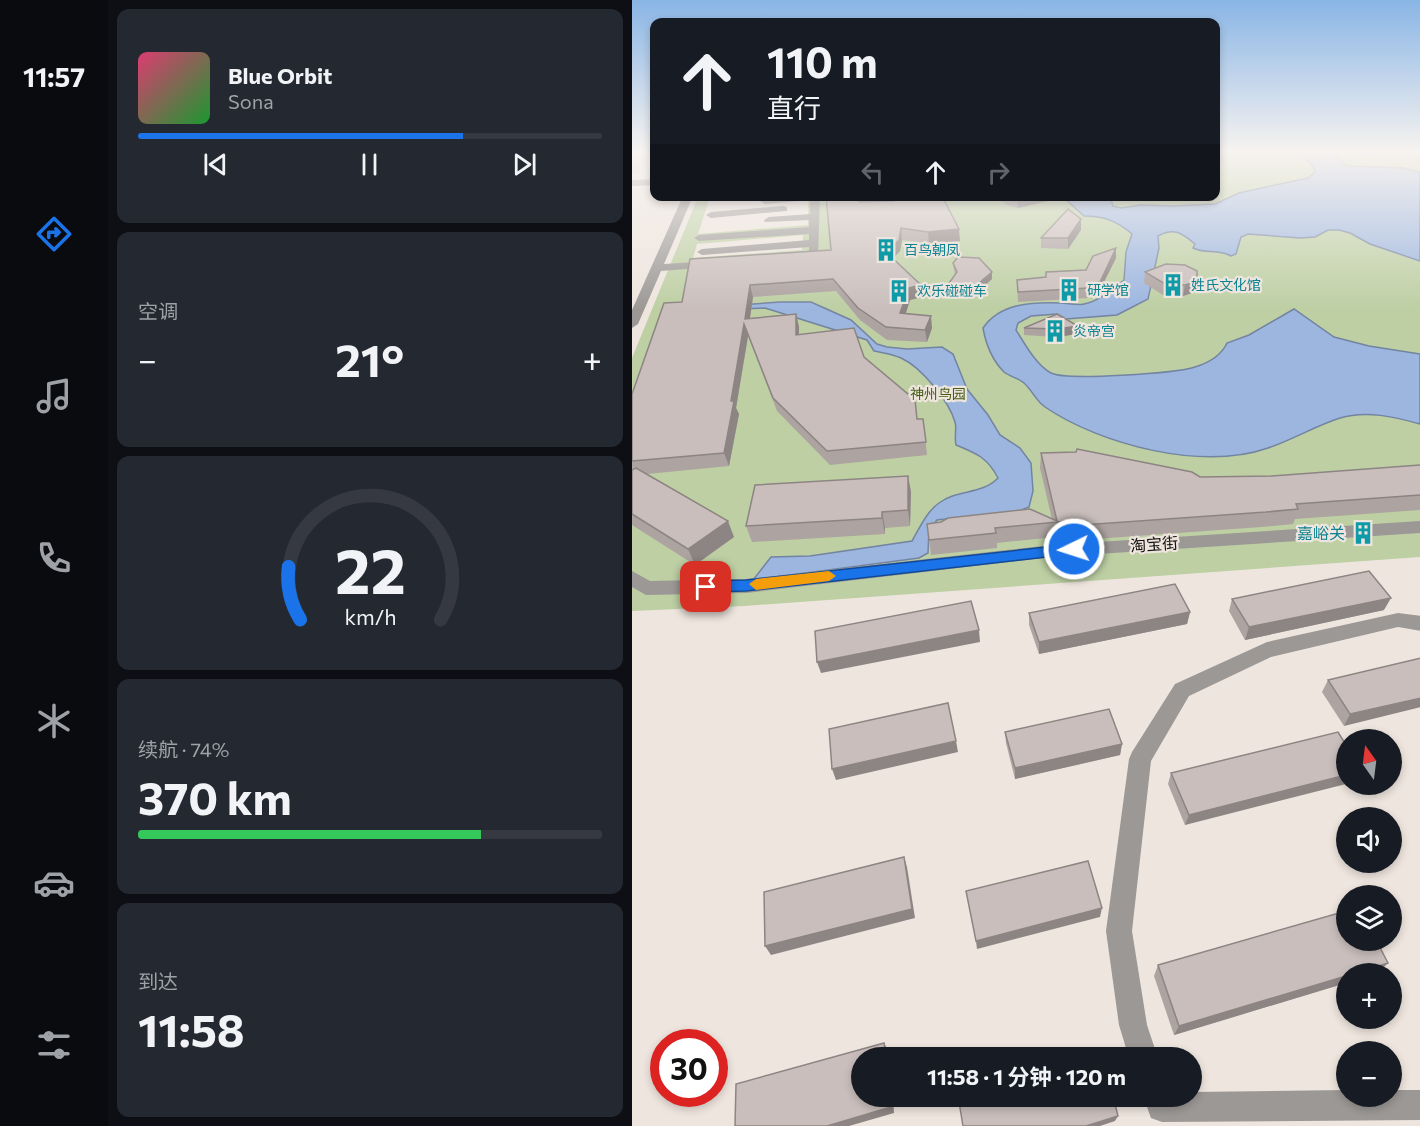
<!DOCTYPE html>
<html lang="zh">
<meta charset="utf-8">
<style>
:root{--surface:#171b24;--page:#242831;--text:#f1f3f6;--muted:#9ea1a6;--line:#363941;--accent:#1a73e8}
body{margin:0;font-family:Commissioner,"Noto Sans SC",sans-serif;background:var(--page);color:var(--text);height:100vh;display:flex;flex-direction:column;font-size:22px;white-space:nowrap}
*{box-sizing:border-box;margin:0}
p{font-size:20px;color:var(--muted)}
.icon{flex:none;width:33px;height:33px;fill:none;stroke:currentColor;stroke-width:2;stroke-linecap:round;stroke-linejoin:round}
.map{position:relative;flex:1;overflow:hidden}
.sheet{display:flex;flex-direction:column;gap:9px;padding:9px;background:#0d0f14;width:524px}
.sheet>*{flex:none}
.banner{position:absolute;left:18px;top:18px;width:570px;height:183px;border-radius:12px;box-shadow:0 3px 9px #0003;background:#171b24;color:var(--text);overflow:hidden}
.needle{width:39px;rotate:346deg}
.tools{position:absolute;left:704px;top:729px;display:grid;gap:12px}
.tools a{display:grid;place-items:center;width:66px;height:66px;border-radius:50%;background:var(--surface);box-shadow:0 3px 9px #0003;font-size:30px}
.speed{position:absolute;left:18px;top:1029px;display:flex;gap:12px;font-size:30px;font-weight:700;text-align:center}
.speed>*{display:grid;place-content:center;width:78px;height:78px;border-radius:50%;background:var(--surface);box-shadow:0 3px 9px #0003;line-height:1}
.speed .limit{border:9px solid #d22;background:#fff;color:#111}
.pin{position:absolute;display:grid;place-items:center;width:51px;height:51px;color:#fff;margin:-26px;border-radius:12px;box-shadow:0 3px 9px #0006}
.me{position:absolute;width:66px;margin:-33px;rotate:266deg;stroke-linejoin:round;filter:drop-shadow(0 0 4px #0008)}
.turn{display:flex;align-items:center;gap:21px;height:126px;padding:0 18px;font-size:27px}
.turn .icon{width:78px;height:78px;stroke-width:2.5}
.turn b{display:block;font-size:42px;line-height:51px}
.lanes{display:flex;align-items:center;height:57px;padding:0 18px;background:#0003;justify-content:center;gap:30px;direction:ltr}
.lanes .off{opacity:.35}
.big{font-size:45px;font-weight:700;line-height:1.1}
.sheet .card{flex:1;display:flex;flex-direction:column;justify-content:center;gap:9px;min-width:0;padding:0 21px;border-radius:12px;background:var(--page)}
.sheet .dial{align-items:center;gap:0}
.dial svg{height:156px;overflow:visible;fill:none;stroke:var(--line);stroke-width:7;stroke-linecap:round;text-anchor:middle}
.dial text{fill:var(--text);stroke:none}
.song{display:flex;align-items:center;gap:18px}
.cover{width:72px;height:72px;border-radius:9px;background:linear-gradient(135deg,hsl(340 70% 55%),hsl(130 70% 35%))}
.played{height:6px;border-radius:3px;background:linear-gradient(90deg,var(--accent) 70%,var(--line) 70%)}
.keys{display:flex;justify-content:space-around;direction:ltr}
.heat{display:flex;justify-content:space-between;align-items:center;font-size:33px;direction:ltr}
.charge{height:9px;border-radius:4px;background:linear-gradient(90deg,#34c759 74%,var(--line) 0)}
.trip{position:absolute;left:219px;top:1047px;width:351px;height:60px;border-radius:30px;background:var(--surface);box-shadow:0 3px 9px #0003;font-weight:700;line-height:60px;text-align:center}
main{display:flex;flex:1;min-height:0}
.tab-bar{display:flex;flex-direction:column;width:108px;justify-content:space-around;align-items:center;background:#090b0e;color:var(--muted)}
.tab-bar .icon{width:42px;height:42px}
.tab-bar .active{color:var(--accent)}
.tab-bar b{font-size:27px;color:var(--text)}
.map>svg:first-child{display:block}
.built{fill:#e6d7cb}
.green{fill:#bdcfa3;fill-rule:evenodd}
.water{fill:#9cb6e0;stroke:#7384a1;stroke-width:1.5}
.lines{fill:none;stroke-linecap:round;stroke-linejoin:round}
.minor{fill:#9c9896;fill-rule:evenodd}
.wall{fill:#ada3a1}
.shaded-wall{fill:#8d8583}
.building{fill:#c9bebb;stroke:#8d8583;stroke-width:1.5}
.route{fill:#1a73e8;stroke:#114b97;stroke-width:1.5}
.slow{fill:#f59e0b}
.labels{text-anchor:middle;stroke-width:4.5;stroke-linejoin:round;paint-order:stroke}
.far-culture-label{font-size:14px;fill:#0d838f;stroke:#eee5de;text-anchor:start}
.far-park-label{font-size:14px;fill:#455c17;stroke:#eee5de}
.culture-label{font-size:16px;fill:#0d838f;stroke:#eee5de;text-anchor:end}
.street-label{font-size:16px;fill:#12100d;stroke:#eee5de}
</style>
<main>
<nav class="tab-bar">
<b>11:57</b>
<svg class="icon active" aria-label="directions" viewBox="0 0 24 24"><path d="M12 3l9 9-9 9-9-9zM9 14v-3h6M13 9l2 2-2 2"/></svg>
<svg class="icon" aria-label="music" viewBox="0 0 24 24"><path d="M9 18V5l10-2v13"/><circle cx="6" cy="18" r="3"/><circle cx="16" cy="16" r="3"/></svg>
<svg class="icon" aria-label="phone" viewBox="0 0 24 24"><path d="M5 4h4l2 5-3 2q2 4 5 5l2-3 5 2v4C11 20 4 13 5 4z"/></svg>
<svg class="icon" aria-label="climate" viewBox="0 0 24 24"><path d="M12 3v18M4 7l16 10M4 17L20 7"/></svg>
<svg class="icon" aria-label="car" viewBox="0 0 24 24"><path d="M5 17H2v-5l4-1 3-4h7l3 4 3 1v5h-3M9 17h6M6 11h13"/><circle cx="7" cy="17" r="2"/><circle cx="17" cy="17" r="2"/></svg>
<svg class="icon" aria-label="filters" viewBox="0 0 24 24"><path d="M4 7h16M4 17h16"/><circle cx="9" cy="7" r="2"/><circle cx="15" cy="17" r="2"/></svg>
</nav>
<section class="sheet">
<div class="card">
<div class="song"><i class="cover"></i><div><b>Blue Orbit</b><p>Sona</p></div></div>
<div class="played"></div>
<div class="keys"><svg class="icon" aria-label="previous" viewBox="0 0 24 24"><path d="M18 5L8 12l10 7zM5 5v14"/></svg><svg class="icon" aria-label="pause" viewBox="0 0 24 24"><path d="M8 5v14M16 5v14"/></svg><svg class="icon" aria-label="next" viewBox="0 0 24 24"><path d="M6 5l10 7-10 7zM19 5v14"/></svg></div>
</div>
<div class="card"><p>空调</p>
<div class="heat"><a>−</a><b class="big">21°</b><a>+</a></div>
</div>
<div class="card dial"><svg viewBox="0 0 100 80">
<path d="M14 69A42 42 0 1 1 86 69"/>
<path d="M14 69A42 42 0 0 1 8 42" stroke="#1a73e8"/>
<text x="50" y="56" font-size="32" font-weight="700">22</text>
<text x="50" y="72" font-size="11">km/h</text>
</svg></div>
<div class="card"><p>续航 · 74%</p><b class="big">370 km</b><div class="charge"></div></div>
<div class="card"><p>到达</p><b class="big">11:58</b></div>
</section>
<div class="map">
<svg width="789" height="1126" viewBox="0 0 789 1126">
<rect width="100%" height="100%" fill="#eee5de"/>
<polygon class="built" points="0,151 22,151 11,173 0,174"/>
<path class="green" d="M584 151H788V557L112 606 0 611V358L66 197H78L66 234 176 225V197L584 196ZM171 235 170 250 61 258 65 244Z"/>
<g class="water">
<path d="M659 151H698L715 166 771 168 788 172V261L738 244 718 233 707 230H696L683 237 668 238 616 234 609 237 604 254 599 256C587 249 573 254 561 248L563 244C550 233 542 227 526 236L527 248 516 299 485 315 434 319 425 314 399 316 386 323 384 330C393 344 404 365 419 373 435 381 545 373 563 367 576 363 589 356 595 343L617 335 662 309 702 337 737 346 788 354V424C763 417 734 410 708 418 683 426 660 440 636 448 570 471 469 445 413 407 404 401 400 390 392 383 387 378 378 377 372 372 360 360 354 345 351 328 368 303 400 302 428 303 435 303 445 306 452 304 467 301 480 289 492 280L494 252 500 234C485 221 472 216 452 216L431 197H463L479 200 481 206 489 208 508 205 541 206 583 204 607 193 676 178 683 172C680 162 668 154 659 151Z"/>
<path d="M148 302H179L219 320 245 344 255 347 275 349 310 347 321 354 335 389 356 415 368 435 388 448 399 463 401 491 397 507 387 511 305 520 297 530 296 553 287 558 121 580 139 557 178 556 280 541C287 529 295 511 307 503 325 489 350 495 366 478 356 458 344 453 324 445 322 437 325 428 323 422 317 401 289 367 269 358 261 354 251 353 242 351L235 340 133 308 48 312 49 309Z"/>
</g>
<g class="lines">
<g class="minor">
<polygon points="22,179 22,185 0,186 0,180"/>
<polygon points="51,196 61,196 32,264 80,261 86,264 80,267 29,271 6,324 0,328 0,310"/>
<polygon points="153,196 188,196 186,257 164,260 158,257 160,255 177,252 177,247 70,255 65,252 70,249 177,240 177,234 67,241 62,238 67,235 177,227 177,220 133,222 132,220 137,217 178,214 178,200 133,204 128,201 133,198"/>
<polygon points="151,206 155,207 155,211 79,218 74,215 79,212"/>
<polygon points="789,521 789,533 419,557 114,593 14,595 0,587 0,571 18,581 114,579 419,545"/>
<polygon points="766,613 789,616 789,631 766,627 639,657 557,696 519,761 500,931 515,1025 526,1058 497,1058 487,1025 474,931 497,759 500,752 543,684 635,642"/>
<polygon points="714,1090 714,1096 759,1096 759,1090 789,1090 789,1120 530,1122 519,1118 511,1096 560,1096 560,1092"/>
</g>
</g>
<g class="wall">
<polygon points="722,151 752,151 753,152 751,158 722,154"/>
<polygon points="788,151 789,151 789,162 786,162"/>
<polygon points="363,196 429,196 429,198 386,208 375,205"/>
<polygon points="227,202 328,241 297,244 270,240 268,251 261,259 290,297 278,300 274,313 300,328 295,342 255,340 228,320 204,291 121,297 118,318 164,314 167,327 167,335 232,357 285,419 291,419 295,455 198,465 145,411 116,336 104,408 107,414 97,466 15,474 102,537 63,565 0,525 0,394 50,302 199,250"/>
<polygon points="449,230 436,249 409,248 409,238"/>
<polygon points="484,258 467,292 457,294 456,298 386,302 385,280 414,277 454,270"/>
<polygon points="321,263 360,279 341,296 332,297 316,294 315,286 323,274 322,270"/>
<polygon points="513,272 565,281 563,292 551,296 531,295 512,283"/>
<polygon points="446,326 445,334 425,337 392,335 392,328"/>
<polygon points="409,453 568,477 640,476 789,465 789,510 663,519 661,524 629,527 435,541 434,536 365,543 365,548 299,555 295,524 420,519 408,468"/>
<polygon points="276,476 279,492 278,526 253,528 253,534 120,542 114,526"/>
<polygon points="600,599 752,610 613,640 597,611"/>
<polygon points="558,612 555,624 407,654 397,625 397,613"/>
<polygon points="789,658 712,726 690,692 696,680"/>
<polygon points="373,732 490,744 488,755 383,779 374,743"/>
<polygon points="714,745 553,825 536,784 539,773"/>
<polygon points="526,965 714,974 714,983 542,1035 522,976"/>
</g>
<g class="shaded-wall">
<polygon points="393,196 429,196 429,198 386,208 385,198"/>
<polygon points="449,219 449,230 436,249 436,238"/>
<polygon points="269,228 270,240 268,251 255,264 254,252"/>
<polygon points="327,229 328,241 297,244 296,232"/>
<polygon points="484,248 484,258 467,292 457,294 457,284"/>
<polygon points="360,272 360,279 341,296 332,297 331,290"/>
<polygon points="565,281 563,292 551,296 553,285"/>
<polygon points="118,285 121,297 116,331 113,319"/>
<polygon points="289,285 290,297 278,300 270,325 268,313 277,288"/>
<polygon points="164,314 167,327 167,348 164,335"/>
<polygon points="299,316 300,328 295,342 293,330"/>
<polygon points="112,324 116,336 104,408 107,414 97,466 92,453 99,401"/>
<polygon points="446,326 445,334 425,337 425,329"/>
<polygon points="276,476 279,492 278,526 276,510"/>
<polygon points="250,512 253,528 253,534 250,518"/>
<polygon points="96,521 102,537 63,565 56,549"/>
<polygon points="759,598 752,610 613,640 617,627"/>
<polygon points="558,612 555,624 407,654 407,642"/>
<polygon points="347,630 348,642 189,673 185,662"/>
<polygon points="789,698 789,707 712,726 718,714"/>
<polygon points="324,741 326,752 204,780 200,769"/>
<polygon points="490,744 488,755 383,779 383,768"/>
<polygon points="714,775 714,784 553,825 557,815"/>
<polygon points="272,857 275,867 283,918 139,955 133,946"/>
<polygon points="470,908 468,917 345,949 344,941"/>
<polygon points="756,963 745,974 721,974"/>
<polygon points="714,976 714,983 542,1035 547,1026"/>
<polygon points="252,1043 256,1050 257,1058 254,1058"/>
<polygon points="258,1096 261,1096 262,1113 217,1126 195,1126"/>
<polygon points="486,1116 483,1121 468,1126 454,1126"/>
</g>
<g class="building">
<polygon points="194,196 226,196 227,202 262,201 264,196 310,196 327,229 296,232 269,228 267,240 254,252 289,285 277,288 268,313 299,316 293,330 254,327 226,308 201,279 118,285 113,319 164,314 164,335 222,328 232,357 283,400 285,419 291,419 294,442 195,451 141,398 112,324 99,401 102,401 92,453 0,461 0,394 32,303 50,302 58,259 199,250"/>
<polygon points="436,209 449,219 436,238 409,238"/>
<polygon points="484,248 468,282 457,284 457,288 386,292 385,280 414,277 414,272 454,270 461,256"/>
<polygon points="326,257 347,258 360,272 341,288 331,290 315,286 325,272 321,263"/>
<polygon points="534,264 553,265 565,271 565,281 553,285 533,284 513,272"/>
<polygon points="425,314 446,326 425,329 392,328"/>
<polygon points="445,449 560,472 568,477 640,476 789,465 789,495 664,504 666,509 634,512 436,526 435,521 363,528 364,533 297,540 295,524 309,522 316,518 398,509 425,521 409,453 444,452"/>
<polygon points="4,468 96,521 56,549 0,514 0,470"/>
<polygon points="276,476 276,510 250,512 250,518 114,526 123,485"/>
<polygon points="737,571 759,598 617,627 600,599"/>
<polygon points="543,584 558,612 407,642 397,613"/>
<polygon points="339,601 347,630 185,662 183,631"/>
<polygon points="789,658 789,698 718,714 696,680"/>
<polygon points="316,703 324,741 200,769 197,729"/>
<polygon points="477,709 490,744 383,768 373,732"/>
<polygon points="706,732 714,745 714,775 557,815 539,773"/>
<polygon points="272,857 280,909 133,946 132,892"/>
<polygon points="456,861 470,908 344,941 334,891"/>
<polygon points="714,911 714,940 744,940 756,963 721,974 714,974 714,976 547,1026 526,965"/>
<polygon points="252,1043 254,1058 230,1058 230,1096 258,1096 259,1107 195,1126 103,1126 104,1084"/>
<polygon points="468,1051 470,1058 446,1058"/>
<polygon points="326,1096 481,1096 486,1116 454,1126 331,1126"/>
</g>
<linearGradient id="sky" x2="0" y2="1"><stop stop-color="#89b5e5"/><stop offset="0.49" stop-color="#f7f3f0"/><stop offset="1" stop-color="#f7f3f0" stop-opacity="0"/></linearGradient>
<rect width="789" height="309" fill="url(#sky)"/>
<polygon class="route" points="442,544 449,549 442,554 114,591 74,592 67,587 74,581 114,580"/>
<polygon class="slow" points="197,571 204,576 197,581 124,590 117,584 124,579"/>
<defs>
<g id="building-bare" transform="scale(1.8)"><path d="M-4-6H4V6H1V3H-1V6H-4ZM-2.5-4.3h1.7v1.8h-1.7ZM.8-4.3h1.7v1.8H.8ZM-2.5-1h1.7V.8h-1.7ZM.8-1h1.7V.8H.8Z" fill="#0f9aa8" stroke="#eee5de" stroke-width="2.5" paint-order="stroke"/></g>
</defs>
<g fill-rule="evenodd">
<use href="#building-bare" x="254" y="250"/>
<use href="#building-bare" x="541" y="285"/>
<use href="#building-bare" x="437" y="290"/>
<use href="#building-bare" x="267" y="291"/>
<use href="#building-bare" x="423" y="331"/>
<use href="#building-bare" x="731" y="533"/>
</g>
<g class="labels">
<g class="far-culture-label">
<text x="272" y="255">百鸟朝凤</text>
<text x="559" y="290">姓氏文化馆</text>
<text x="455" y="295">研学馆</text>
<text x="285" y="296">欢乐碰碰车</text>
<text x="441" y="336">炎帝宫</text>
</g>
<g class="far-park-label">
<text x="306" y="399">神州鸟园</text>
</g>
<g class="culture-label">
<text x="713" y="539">嘉峪关</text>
</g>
<g class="street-label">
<text transform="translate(522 544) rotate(-4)" y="6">淘宝街</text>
</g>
</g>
</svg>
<div class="tools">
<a><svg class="needle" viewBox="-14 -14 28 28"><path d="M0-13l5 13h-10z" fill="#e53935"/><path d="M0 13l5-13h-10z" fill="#9ea1a6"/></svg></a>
<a><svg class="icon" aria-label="sound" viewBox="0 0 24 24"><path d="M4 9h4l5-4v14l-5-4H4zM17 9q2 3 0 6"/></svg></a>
<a><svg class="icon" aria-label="layers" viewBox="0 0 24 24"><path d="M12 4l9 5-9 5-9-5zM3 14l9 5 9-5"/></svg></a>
<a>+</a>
<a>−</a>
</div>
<div class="speed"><div class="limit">30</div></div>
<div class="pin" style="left:74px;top:587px;background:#d93025"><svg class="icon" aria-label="arrive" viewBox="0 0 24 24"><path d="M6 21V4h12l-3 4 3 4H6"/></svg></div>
<svg class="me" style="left:442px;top:549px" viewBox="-20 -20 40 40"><circle r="17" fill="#1a73e8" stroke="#fff" stroke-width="3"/><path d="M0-11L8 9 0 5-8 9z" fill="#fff"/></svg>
<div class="trip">11:58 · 1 分钟 · 120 m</div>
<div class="banner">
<div class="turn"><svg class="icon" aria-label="ahead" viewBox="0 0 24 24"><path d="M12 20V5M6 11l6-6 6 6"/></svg><div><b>110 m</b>直行</div></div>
<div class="lanes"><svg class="icon off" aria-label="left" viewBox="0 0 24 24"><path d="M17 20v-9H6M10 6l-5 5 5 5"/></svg><svg class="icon" aria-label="ahead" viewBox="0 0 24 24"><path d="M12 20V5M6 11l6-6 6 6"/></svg><svg class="icon off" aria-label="right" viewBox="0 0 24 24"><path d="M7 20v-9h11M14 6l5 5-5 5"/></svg></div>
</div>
</div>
</main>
